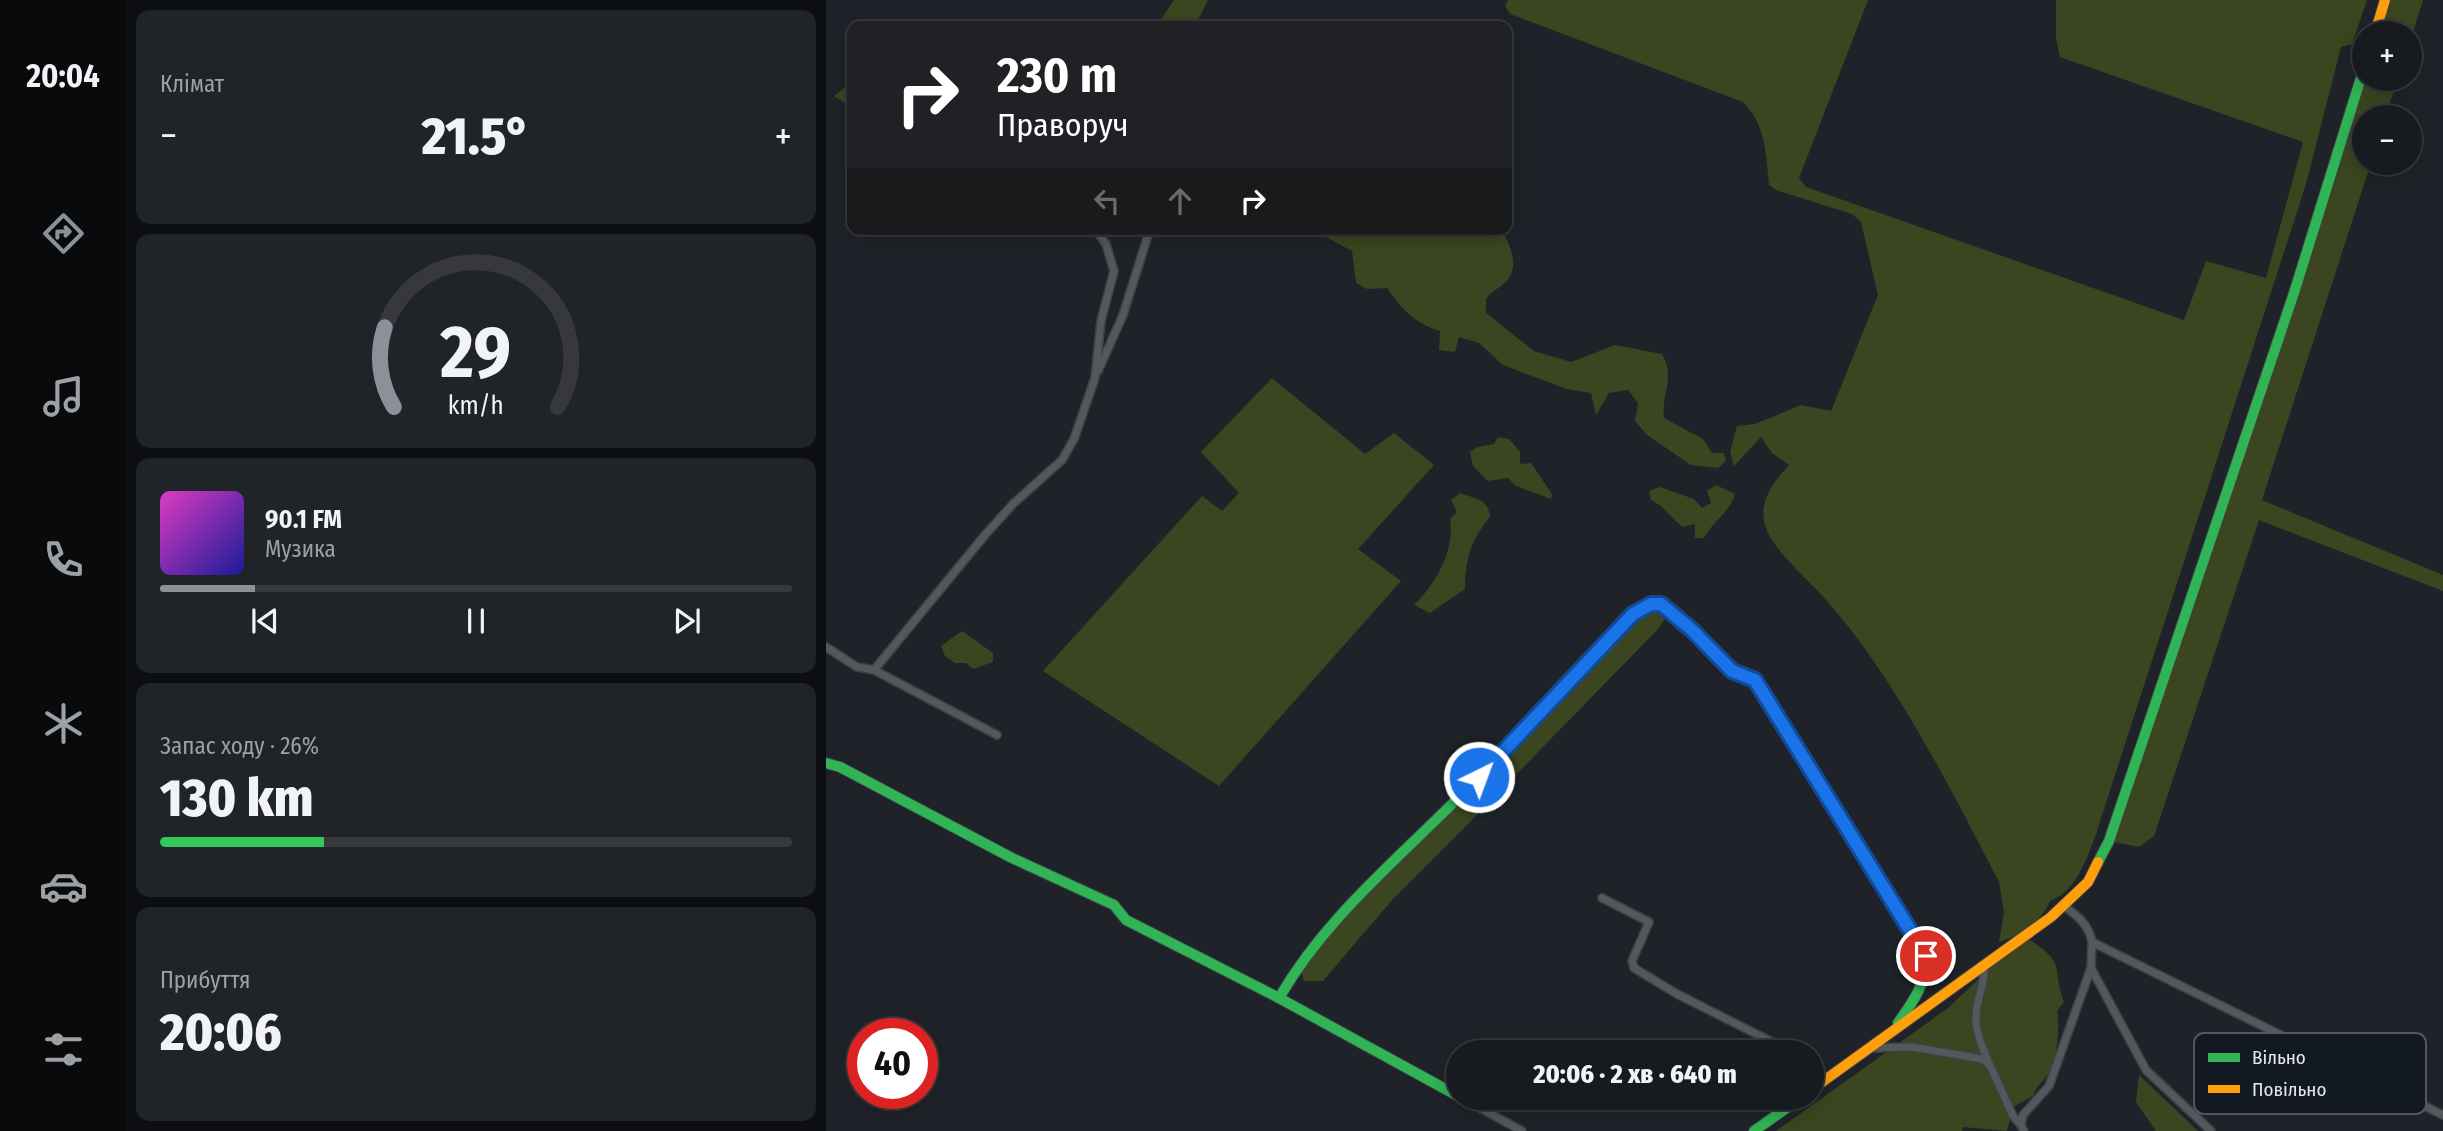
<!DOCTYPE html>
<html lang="uk">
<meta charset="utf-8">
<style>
:root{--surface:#171a1f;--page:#202328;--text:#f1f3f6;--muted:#9ea1a4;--line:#36383d;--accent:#8c9099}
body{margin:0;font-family:"Fira Sans Condensed",sans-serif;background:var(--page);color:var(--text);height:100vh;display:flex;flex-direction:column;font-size:26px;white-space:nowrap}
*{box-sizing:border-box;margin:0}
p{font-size:23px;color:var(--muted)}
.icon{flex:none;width:38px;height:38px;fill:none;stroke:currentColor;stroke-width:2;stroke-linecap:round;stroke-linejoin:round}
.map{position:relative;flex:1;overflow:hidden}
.details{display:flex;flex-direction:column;gap:10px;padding:10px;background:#0d0e11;width:700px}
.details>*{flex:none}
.guide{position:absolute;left:21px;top:21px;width:665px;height:214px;border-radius:14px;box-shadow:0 4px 18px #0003,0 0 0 2px var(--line);background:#202124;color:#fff;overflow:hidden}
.tools{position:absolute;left:1526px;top:21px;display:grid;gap:14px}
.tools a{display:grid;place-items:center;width:70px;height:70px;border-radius:50%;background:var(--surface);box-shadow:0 4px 18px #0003,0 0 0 2px var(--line);font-size:35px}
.speed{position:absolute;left:21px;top:1018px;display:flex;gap:14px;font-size:35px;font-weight:700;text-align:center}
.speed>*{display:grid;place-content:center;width:91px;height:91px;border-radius:50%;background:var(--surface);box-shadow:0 4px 18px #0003,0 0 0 2px var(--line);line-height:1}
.speed .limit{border:10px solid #d22;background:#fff;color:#111}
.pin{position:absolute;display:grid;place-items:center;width:60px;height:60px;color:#fff;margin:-30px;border:4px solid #fff;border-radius:50%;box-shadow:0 2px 7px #0007}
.me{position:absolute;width:77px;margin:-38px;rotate:42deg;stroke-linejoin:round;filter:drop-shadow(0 0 5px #0008)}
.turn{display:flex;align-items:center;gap:24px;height:147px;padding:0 35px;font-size:32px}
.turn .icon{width:91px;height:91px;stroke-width:2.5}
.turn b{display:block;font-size:49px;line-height:60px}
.lanes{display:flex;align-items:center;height:66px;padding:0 35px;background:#0003;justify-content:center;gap:35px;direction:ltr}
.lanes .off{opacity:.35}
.big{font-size:52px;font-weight:800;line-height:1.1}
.details .widget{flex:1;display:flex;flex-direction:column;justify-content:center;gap:10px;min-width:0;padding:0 24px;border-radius:14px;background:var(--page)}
.details .dial{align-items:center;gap:0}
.dial svg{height:182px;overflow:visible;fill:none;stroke:var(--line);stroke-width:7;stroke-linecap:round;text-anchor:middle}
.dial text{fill:var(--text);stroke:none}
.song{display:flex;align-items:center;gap:21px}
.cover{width:84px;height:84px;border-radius:10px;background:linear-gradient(135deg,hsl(310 70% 55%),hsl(240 70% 35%))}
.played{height:7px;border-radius:4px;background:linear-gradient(90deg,var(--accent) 15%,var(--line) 15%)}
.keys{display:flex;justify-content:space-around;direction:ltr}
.heat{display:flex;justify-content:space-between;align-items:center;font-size:38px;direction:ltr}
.charge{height:10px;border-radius:5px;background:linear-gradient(90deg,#34c759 26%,var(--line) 0)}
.trip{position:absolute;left:620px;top:1040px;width:378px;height:70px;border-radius:35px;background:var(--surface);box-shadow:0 4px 18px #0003,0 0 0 2px var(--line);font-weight:800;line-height:70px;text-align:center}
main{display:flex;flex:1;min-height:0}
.tabs{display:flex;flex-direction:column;width:126px;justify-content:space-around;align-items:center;background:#090a0c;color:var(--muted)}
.tabs .icon{width:49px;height:49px}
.tabs .current{color:var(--accent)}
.tabs b{font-size:32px;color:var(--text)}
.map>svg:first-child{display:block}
.green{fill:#3b451f}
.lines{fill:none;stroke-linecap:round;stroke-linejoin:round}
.street-casing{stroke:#3d4145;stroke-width:10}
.fast-casing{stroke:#3d4145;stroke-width:12}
.slow-casing{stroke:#3d4145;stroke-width:12}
.street{stroke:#54575c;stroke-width:7}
.fast{stroke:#30b455;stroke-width:10}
.slow{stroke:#ff9f0a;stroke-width:10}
.route-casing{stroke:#114b97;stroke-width:18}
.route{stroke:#1a73e8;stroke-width:12}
.key{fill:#121923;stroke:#505760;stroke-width:2}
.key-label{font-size:19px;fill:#e2e7ef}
</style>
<main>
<nav class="tabs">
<b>20:04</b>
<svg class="icon current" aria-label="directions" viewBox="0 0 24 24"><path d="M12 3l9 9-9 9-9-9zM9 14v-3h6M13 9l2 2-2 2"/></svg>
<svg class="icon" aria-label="music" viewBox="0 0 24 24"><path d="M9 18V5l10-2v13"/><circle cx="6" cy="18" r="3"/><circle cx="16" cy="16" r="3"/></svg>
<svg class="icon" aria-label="phone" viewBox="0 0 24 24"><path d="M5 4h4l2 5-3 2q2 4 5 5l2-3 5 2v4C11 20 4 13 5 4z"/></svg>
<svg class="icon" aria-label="climate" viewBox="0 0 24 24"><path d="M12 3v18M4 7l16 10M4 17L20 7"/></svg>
<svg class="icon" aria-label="car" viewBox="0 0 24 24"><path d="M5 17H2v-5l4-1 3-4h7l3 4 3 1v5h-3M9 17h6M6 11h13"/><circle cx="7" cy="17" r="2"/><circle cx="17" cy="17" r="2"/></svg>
<svg class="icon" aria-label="filters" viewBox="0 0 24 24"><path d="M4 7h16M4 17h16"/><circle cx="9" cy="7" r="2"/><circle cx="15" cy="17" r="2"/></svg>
</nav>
<section class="details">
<div class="widget"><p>Клімат</p>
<div class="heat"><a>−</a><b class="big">21.5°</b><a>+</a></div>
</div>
<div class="widget dial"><svg viewBox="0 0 100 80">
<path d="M14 69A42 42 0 1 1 86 69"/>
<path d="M14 69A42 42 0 0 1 10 34" stroke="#8c9099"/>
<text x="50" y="56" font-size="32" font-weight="700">29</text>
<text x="50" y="72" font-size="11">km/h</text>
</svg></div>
<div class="widget">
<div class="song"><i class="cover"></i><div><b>90.1 FM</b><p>Музика</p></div></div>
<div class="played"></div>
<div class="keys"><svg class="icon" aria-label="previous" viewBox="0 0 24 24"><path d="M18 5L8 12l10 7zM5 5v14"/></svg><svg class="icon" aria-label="pause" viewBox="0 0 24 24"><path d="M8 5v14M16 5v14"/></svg><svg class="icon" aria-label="next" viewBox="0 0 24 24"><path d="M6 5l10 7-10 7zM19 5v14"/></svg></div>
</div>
<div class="widget"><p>Запас ходу · 26%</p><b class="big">130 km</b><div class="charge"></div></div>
<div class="widget"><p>Прибуття</p><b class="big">20:06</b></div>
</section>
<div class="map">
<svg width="1617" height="1131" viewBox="0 0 1617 1131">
<rect width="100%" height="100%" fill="#1f2329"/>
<g class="green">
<polygon points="348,0 382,0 369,26 335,26 336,18"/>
<path d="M682 0H1042L973 178 980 187 1358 320 1380 261 1440 278 1477 142 1234 57 1230 38V0H1541L1526 44 1515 47 1480 184 1269 837C1259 862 1251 890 1224 901 1215 922 1195 936 1173 942L1178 913 1173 882C1126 791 1068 676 1000 600 983 580 943 548 938 521 934 499 949 480 963 465L946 453 935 437 908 466 904 452 911 426 929 424 975 405 1005 411 1052 295 1035 222 1026 214 950 190 943 185C940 154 940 125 917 102L684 14 679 6Z"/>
<polygon points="1559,0 1597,0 1584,42 1584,33 1549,33"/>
<polygon points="1538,79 1572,79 1559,117 1538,117 1538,163 1545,163 1436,500 1617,575 1617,591 1433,520 1328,836 1313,847 1283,841"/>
<polygon points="26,82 26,107 8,96"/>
<path d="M485 229H674C683 240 692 262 684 276 680 285 666 290 660 299V313L708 351 745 362 789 345 836 354C850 379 835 393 838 418L877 439 886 453H898L900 461 892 468 865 465 821 435 809 421 812 403 802 390 783 393 770 415 765 393 741 389 677 365 653 343 633 337 629 352 613 350 614 331C588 323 576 309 561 288L541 289 530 283 526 251Z"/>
<polygon points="446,378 539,454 568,433 608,465 532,549 575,581 393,786 217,671 376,496 396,511 413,493 375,452"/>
<polygon points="672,437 683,439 694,452 694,464 705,463 726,494 725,499 690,486 682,478 662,481 647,466 644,452 651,447 668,444"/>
<path d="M890 485 909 494C904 512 887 521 878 538H869V524L857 527C845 518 837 505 825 500L823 491 834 487 868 499 876 508 885 503 881 491Z"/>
<path d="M634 493C649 499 662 498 664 517 646 537 638 562 639 589L604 613 588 605C610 583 629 551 624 519L631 512 625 500Z"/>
<polygon points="832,606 842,614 833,628 677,788 656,778 808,616"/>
<polygon points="136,631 167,653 167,662 147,669 140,663 129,663 119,656 115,646"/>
<polygon points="645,785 666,800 566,900 497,981 478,981 474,967 494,940"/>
<path d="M1204 940C1242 965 1225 967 1238 1002L1231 1011C1234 1024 1231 1056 1226 1068 1220 1079 1211 1084 1207 1096L1187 1107 1181 1131 1137 1127 1136 1131H950L1122 1008 1180 953Z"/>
<polygon points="1313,1075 1372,1131 1330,1131 1310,1102"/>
</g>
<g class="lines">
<g class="street-casing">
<g id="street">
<polyline points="272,371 297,315 324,229"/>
<polyline points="0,647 31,667 48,670 171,735"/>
<polyline points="48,670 159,535 187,504 236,460 248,439 269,378 275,321 288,271 280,244 269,229"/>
<polyline points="776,898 823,922 806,961 808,968 851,994 966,1052"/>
<path d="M1238 906C1252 916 1263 925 1266 942L1617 1115"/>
<polyline points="1266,942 1265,968 1320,1070 1385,1131"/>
<path d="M1158 964C1160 983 1151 996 1150 1015 1149 1033 1157 1047 1163 1064"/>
<polyline points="1044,1048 1086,1047 1156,1059 1164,1065 1187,1116 1195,1125"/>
<polyline points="985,1074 993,1084"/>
<polyline points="634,1097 696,1131"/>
<polyline points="1198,1131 1195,1125 1197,1115 1223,1086 1265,968"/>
</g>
</g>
<g class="fast-casing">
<g id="fast">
<polyline points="0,763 14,767 184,857 288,905 300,920 453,998 632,1096"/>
<polyline points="1272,862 1283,841 1468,293 1538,68"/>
<path d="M453 998C496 924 559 870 619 811 684 747 745 681 807 614L825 604H835L901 666"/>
<path d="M1072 1023C1101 982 1109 967 1080 922"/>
<polyline points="928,1131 976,1097"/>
</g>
</g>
<g class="slow-casing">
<g id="slow">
<polyline points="1549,33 1559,0"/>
<polyline points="901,666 929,680 1080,922"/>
<polyline points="985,1090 1225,917 1262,882 1272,862"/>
</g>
</g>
<use href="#street" class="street"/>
<use href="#fast" class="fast"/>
<use href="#slow" class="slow"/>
</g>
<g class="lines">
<g class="route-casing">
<polyline id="route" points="653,777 807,614 825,604 835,604 866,630 906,671 929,680 1100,956"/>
</g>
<use href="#route" class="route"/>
</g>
<rect x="1368" y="1033" width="232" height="81" rx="10" class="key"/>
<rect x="1382" y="1053" width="32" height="9" fill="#30b455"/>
<rect x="1382" y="1085" width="32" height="8" fill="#ff9f0a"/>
<g class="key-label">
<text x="1426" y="1064">Вільно</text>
<text x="1426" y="1096">Повільно</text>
</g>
</svg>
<div class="tools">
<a>+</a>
<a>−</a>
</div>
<div class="speed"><div class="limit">40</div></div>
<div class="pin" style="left:1100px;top:956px;background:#d93025"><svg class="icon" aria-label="arrive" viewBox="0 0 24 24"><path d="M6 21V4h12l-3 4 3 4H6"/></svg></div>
<svg class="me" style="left:653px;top:777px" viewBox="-20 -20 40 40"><circle r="17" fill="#1a73e8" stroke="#fff" stroke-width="3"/><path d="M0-11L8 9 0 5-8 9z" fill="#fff"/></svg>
<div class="trip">20:06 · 2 хв · 640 m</div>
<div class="guide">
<div class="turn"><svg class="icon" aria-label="right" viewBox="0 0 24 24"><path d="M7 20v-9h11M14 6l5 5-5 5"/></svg><div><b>230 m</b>Праворуч</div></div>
<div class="lanes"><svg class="icon off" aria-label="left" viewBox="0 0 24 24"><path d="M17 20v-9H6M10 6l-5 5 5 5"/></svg><svg class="icon off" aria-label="ahead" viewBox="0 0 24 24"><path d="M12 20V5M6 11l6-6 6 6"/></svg><svg class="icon" aria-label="right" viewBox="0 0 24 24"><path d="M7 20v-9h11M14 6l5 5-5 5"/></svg></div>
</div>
</div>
</main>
